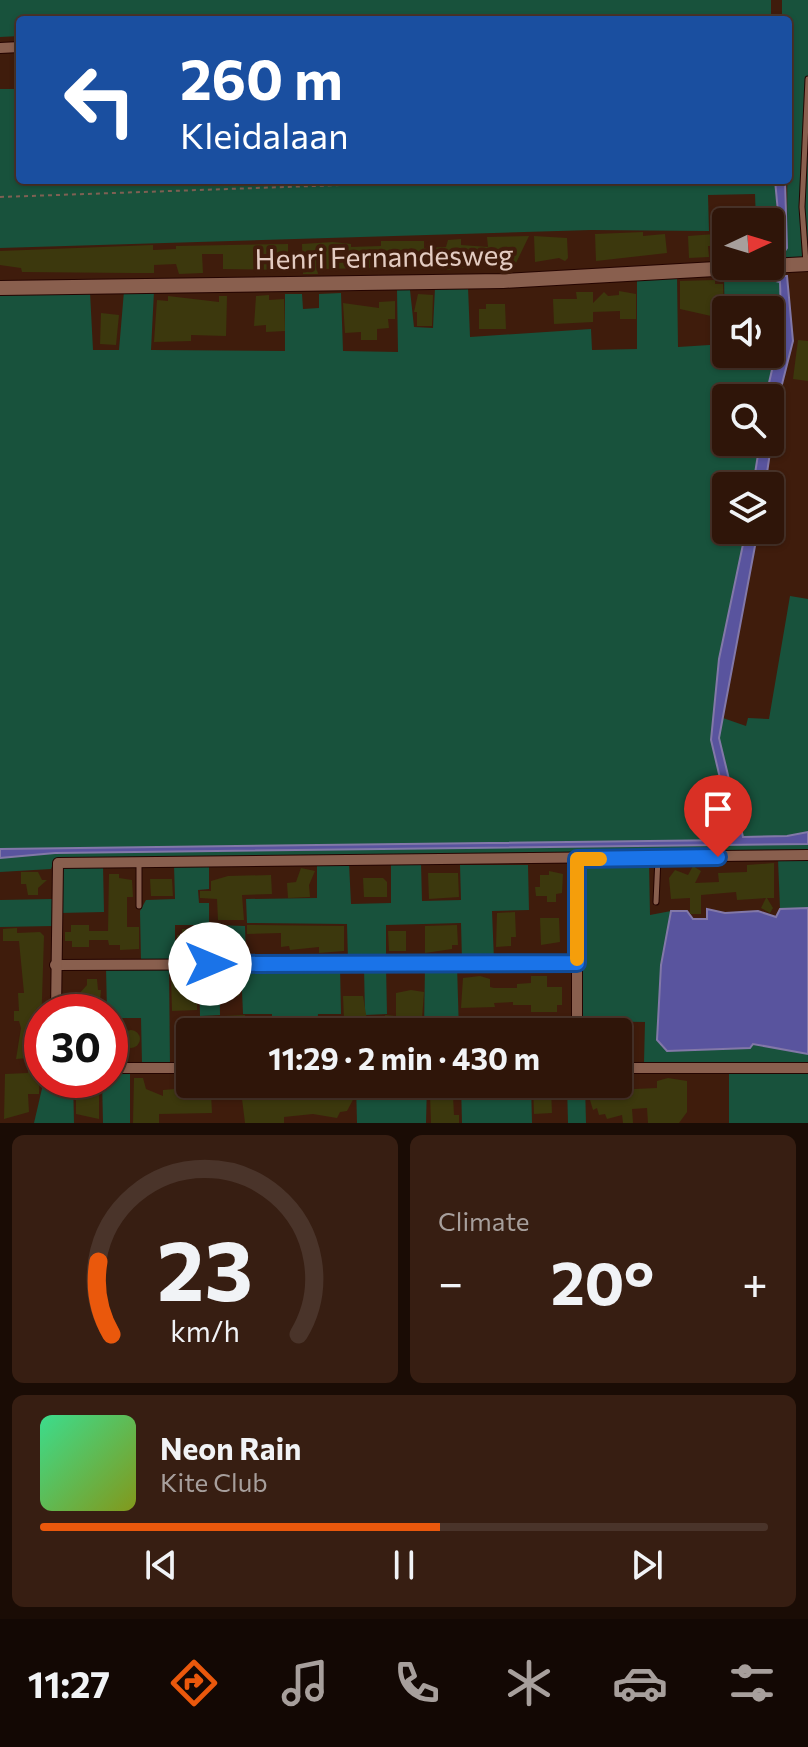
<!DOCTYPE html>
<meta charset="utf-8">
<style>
:root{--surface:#2f1509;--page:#371e12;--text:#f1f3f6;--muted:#a79f9c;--line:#4a342a;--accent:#ea580c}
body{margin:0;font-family:Commissioner,sans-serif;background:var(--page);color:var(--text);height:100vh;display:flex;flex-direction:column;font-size:30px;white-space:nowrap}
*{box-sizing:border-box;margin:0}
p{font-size:26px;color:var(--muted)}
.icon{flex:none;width:44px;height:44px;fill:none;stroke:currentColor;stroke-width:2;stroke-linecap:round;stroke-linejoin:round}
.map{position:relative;height:1123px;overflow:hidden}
.drawer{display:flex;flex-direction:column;gap:12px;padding:12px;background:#1a0c05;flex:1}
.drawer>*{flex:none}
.guide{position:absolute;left:16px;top:16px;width:776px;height:168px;border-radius:8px;box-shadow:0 2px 6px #0004,0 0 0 2px var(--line);background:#1a4fa0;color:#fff;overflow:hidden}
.needle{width:52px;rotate:86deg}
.buttons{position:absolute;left:712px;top:208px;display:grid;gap:16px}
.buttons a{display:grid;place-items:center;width:72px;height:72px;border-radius:8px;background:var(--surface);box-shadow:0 2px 6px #0004,0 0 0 2px var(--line);font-size:40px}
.speed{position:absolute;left:24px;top:994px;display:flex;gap:16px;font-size:40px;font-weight:700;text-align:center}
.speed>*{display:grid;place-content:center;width:104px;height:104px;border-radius:50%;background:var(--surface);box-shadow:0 2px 6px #0004,0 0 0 2px var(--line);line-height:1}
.speed .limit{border:12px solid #d22;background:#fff;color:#111}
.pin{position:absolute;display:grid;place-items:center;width:68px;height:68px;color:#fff;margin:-82px -34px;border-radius:50% 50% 50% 0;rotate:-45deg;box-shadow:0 0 8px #0007}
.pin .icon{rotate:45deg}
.me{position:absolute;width:88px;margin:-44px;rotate:90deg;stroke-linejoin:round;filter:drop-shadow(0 0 6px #0008)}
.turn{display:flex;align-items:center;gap:28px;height:168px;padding:0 32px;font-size:36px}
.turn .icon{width:104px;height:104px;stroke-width:2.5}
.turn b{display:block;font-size:56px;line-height:68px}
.big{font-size:60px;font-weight:700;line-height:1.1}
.drawer .tile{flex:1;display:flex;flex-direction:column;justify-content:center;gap:12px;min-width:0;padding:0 28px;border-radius:12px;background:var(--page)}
.drawer .dial{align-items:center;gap:0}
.dial svg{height:208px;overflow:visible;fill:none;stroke:var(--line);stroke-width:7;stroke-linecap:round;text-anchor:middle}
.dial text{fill:var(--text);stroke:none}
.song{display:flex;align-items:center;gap:24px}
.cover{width:96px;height:96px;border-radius:12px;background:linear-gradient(135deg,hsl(150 70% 55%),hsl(70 70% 35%))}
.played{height:8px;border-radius:4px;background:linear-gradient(90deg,var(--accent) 55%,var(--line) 55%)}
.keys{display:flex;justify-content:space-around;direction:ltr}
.heat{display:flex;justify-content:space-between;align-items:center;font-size:44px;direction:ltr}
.drawer .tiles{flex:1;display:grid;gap:12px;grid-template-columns:1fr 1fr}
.tile:last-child{grid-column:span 2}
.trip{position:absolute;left:176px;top:1018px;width:456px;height:80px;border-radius:8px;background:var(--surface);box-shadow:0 2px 6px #0004,0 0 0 2px var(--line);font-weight:700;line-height:80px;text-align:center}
.menu{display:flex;height:128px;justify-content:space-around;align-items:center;background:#130804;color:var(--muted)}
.menu .icon{width:56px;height:56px}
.menu .active{color:var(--accent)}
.menu b{font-size:36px;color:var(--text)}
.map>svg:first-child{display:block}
.green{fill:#18523c;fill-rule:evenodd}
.water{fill:#59549e;stroke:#8278a8;stroke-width:2}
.building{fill:#3c380d}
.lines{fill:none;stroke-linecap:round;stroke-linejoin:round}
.lane-casing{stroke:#240400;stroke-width:7}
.street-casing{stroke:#240400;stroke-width:12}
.secondary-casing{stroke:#240400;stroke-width:16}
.path{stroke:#7f6053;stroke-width:2;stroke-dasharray:4 4;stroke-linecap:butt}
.lane{stroke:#895f4e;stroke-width:5}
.street{stroke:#895f4e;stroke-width:10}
.secondary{stroke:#895f4e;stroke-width:14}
.route-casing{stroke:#114b97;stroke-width:20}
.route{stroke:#1a73e8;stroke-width:14}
.slow{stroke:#f59e0b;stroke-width:14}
.labels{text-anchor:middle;stroke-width:8;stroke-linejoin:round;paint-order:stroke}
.street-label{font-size:28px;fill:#e3cbc1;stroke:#3f1c0c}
</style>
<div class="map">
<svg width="808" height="1123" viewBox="0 0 808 1123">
<rect width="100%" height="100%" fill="#3f1c0c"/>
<g class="green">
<polygon points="0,0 771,0 771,20 20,20 20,36 0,37"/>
<polygon points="782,0 808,0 808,261 770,262 770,222 756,222 755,194 708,195 709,231 591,230 0,248 0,89 20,89 20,180 775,180 779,254 787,248 788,20 782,20"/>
<path d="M771 271 772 280 780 282C782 324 776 357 765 398H726V442H760L753 486H726V530H746L711 740 732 829 730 840 0 849V294L90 292 93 350H119L124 291H154L151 350 285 351V294H302L303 309 319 308V294L341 293 343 351 398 352 397 290H410L414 327 433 328 435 288 468 287 470 337 591 329 592 350 637 349V277L677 275 678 347 725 344 724 272ZM726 310H770V354H726Z"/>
<polygon points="790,596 808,599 808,832 787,836 743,837 719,738 723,718 746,726 748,718 769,719"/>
<polygon points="808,844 808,852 54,861 51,869 0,872 0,858 55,853"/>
<polygon points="808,858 808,908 780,909 778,859"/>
<polygon points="581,862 649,862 650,915 671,911 661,965 657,1041 752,1044 808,1054 808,1063 644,1063 645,1022 580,1021"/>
<polygon points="317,863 349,863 351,904 391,903 391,864 421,863 422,901 461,900 460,865 528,865 529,910 492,911 494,960 462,961 461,923 386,925 386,960 348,961 347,924 247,923 246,899 317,898"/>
<polygon points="209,864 209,889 198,890 199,903 209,903 209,925 175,925 175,961 141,961 140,911 146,900 175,899 174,865"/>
<polygon points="103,865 104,912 59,913 61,868"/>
<polygon points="52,899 53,926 0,927 0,900"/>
<polygon points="213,925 245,926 246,960 216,959"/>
<polygon points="457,965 459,1032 424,1032 425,966"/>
<polygon points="340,966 341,1014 318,1014 317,1032 272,1032 272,1014 243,1014 241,967"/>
<polygon points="386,966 387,1014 365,1015 364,967"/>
<polygon points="169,967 170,1064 142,1064 141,1018 110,1018 110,1012 107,1012 106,968"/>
<polygon points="199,967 219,967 220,1015 200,1016"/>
<polygon points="110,1072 130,1072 130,1123 103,1123 102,1080 110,1080"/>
<rect x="729" y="1072" width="79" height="51"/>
<polygon points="44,1080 73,1080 74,1123 34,1123"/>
<polygon points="356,1084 427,1084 426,1123 357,1123"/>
<polygon points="461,1084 531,1084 532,1123 462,1123"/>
<polygon points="567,1084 585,1084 586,1123 568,1123"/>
</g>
<g class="water">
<polygon points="775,180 785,180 787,248 782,255"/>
<path d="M782 276H787L793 341 778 400 765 486H753L760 442H770V398H765C776 358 782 324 780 282L771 280Z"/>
<polygon points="746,530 758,530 719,738 743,837 787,836 808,832 808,844 55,853 0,858 0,849 729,840 732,829 711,740 719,659"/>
<polygon points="808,908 808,1054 753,1044 750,1048 667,1051 657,1040 661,965 671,911 687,911 693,919 707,919 707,909 725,913 758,911 776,917 780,909"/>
</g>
<g class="building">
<polygon points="715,230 726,232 726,246 708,246 709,257 689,258 688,236 715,234"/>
<polygon points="643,232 643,236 665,234 667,253 596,261 595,234"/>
<polygon points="529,236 516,263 510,259 510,267 493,268 488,264 447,270 447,267 317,269 318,274 303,274 302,244 333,242 351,244 351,247 381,246 381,241 424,241 424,248 446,247 448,240 461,239 461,245 488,247 487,237"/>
<polygon points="534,236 567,238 568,258 565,261 559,258 535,262"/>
<polygon points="288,244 288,270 223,269 223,254 202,254 203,273 179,274 176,264 154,265 154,273 131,273 22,272 21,268 0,265 0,251 153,245 153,250 176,249 176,246"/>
<polygon points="715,280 715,284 723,284 724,315 720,318 680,309 680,281"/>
<polygon points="619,291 636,294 636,319 620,319 620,311 593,312 593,322 554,324 553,299 577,299 576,292 593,292 593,303 604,292 608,296 619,295"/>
<polygon points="418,294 433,295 432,326 417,326 417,312 414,312"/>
<polygon points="269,295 269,300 284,299 285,331 266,332 266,325 254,326 256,296"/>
<polygon points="168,296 219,302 219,296 227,296 226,336 191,335 191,341 154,342 157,300 168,301"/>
<polygon points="395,301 395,319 388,319 389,328 377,329 377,340 361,340 361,332 345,333 343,303 379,308 379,302"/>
<polygon points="486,304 505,304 506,329 479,329 479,309 486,309"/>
<polygon points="101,313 119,315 116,345 100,344"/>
<polygon points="798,340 808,341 808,381 793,379"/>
<polygon points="774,863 774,898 767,898 773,908 770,913 761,908 766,898 737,900 736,892 701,895 701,914 690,914 690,898 671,899 669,878 675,870 688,875 693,866 701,871 695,883 719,882 718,873 747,872 747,865"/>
<polygon points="301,868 315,871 309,885 310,897 288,898 287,883 296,882"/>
<polygon points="549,871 563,874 562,893 556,894 556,902 547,902 547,896 536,896 535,887 540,887 540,875 549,875"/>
<polygon points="21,872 38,872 42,880 47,880 38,888 38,895 28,895 26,884 21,884"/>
<polygon points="428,873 458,873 459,897 429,899"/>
<polygon points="109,874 119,874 119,878 132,880 133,897 127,897 127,927 139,927 139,949 120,950 120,945 109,945 108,940 89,940 89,947 72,947 72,941 65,941 65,932 71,932 71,925 89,925 89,931 108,931"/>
<polygon points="271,875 272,894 242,895 244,920 218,920 217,899 200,898 200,891 211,891 211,881 228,876"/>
<polygon points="363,878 383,878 387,882 387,897 364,897"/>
<polygon points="150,879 172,879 173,896 151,896"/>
<polygon points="515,912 516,937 511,937 511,946 496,947 497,913"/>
<polygon points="540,918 559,918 560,942 541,945"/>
<polygon points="247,925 344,926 344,951 319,953 319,947 290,950 289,946 281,947 281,933 247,934"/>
<polygon points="457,925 458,945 452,945 452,949 425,953 425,926"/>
<polygon points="17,928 17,933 40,932 44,936 39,1094 28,1094 29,1112 4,1119 5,1074 28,1073 28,1058 16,1059 21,1028 19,1021 14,1021 14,1011 19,1011 18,993 24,993 19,941 3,941 3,929"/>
<polygon points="182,929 202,929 202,947 177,948 177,935 182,935"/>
<polygon points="388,931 406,931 406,951 389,951"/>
<polygon points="239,976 239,996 222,996 221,977"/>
<polygon points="480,976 490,979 490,987 494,988 517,988 517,984 531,983 531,976 547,976 547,987 562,987 562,1005 557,1005 557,1012 531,1012 531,1005 513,1005 513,1002 494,1003 495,1007 461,1008 463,978"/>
<polygon points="171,978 197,980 197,1010 172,1011"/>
<polygon points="87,979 97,979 98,990 101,990 99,1012 78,1012 78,995 87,985"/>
<polygon points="411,990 424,992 421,1032 385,1032 385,1015 396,1016 396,993"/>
<polygon points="343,996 363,996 369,1032 325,1032 325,1019 344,1019"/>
<polygon points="245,1015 245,1032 224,1032 224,1016"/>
<rect x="174" y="1025" width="16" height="20"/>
<circle cx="131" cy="1039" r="9"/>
<polygon points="134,1078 143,1078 146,1089 163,1096 163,1090 199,1087 199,1093 211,1093 212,1113 159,1114 159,1123 133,1123"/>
<polygon points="668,1078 687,1081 687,1112 679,1123 648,1123 647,1108 632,1109 633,1123 623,1123 622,1115 607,1119 605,1114 599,1115 597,1108 593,1110 588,1093 587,1084 606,1084 613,1090 657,1088 657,1081"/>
<polygon points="88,1084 99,1084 99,1119 76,1114 76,1087 88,1087"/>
<polygon points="290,1084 331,1084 335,1092 343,1084 353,1084 356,1094 347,1111 340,1112 337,1118 313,1114 284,1117 284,1123 245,1123 241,1091 290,1092"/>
<polygon points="533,1085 551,1089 552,1113 534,1114"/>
<polygon points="430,1094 453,1096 454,1115 459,1115 459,1123 431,1123"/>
</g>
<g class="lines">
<g class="lane-casing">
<g id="lane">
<polyline points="806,263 802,207 808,79"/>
<polyline points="139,862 139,906"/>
<polyline points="656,902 658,858"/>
<polyline points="210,963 211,926"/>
</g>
</g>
<g class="street-casing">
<g id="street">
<polyline points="0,48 20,47"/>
<polyline points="577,859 577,1032"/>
<polyline points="55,965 577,963"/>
<polyline points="56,1012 58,863 808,855"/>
<polyline points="110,1068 190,1068"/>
<polyline points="618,1068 808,1068"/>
</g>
</g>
<g class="secondary-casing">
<g id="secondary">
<polyline points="770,266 808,264"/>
<polyline points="0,288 503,281 769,266"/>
</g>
</g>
<polyline class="path" points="0,197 484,180"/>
<use href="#lane" class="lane"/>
<use href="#street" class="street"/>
<use href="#secondary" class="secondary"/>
</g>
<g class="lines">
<g class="route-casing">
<polyline id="route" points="210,964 577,963 577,859 718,857"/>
</g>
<use href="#route" class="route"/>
<polyline class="slow" points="577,959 577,859 600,859"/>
</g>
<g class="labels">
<g class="street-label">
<text transform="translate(384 257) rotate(-1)" y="10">Henri Fernandesweg</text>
</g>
</g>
</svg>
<div class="buttons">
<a><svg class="needle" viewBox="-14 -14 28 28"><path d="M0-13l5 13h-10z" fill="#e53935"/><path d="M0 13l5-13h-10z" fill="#a79f9c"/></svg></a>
<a><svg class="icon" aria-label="sound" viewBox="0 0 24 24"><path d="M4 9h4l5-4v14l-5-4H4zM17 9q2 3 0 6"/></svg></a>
<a><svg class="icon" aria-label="search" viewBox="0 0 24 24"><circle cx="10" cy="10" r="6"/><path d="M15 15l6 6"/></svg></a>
<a><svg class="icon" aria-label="layers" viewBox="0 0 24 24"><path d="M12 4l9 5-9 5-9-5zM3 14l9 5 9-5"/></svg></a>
</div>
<div class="speed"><div class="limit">30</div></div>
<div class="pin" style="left:718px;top:857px;background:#d93025"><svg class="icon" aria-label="arrive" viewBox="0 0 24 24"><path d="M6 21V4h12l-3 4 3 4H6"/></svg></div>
<svg class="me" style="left:210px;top:964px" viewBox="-20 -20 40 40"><circle r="19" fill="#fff"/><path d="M0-13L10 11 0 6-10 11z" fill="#1a73e8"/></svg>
<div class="trip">11:29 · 2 min · 430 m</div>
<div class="guide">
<div class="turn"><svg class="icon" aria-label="left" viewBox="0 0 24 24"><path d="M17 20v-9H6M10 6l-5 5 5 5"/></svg><div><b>260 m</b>Kleidalaan</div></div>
</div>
</div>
<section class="drawer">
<div class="tiles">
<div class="tile dial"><svg viewBox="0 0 100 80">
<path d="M14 69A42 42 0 1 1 86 69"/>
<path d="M14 69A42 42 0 0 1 9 41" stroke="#ea580c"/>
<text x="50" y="56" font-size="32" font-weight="700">23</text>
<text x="50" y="72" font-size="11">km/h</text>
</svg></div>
<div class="tile"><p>Climate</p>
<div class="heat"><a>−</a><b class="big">20°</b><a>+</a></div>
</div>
<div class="tile">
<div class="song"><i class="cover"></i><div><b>Neon Rain</b><p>Kite Club</p></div></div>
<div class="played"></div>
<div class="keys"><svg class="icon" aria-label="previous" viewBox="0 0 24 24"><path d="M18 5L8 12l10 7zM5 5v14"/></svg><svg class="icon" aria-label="pause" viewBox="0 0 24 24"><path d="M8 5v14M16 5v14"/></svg><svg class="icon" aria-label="next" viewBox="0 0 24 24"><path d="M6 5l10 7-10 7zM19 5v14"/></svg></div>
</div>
</div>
</section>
<nav class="menu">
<b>11:27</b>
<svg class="icon active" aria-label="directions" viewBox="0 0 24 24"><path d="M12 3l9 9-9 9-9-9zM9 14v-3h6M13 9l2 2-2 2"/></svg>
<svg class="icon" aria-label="music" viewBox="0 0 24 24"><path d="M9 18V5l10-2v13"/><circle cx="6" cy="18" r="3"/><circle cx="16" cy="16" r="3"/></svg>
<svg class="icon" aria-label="phone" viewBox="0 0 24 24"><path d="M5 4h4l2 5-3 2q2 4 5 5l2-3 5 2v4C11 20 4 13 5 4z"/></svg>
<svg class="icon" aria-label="climate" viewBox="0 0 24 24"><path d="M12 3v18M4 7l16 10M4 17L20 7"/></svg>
<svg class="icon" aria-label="car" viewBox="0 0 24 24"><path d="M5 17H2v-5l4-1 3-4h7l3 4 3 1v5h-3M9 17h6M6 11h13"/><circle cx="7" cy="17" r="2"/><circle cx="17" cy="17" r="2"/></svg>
<svg class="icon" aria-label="filters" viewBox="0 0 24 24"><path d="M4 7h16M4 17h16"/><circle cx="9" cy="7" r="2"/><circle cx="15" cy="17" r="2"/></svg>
</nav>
